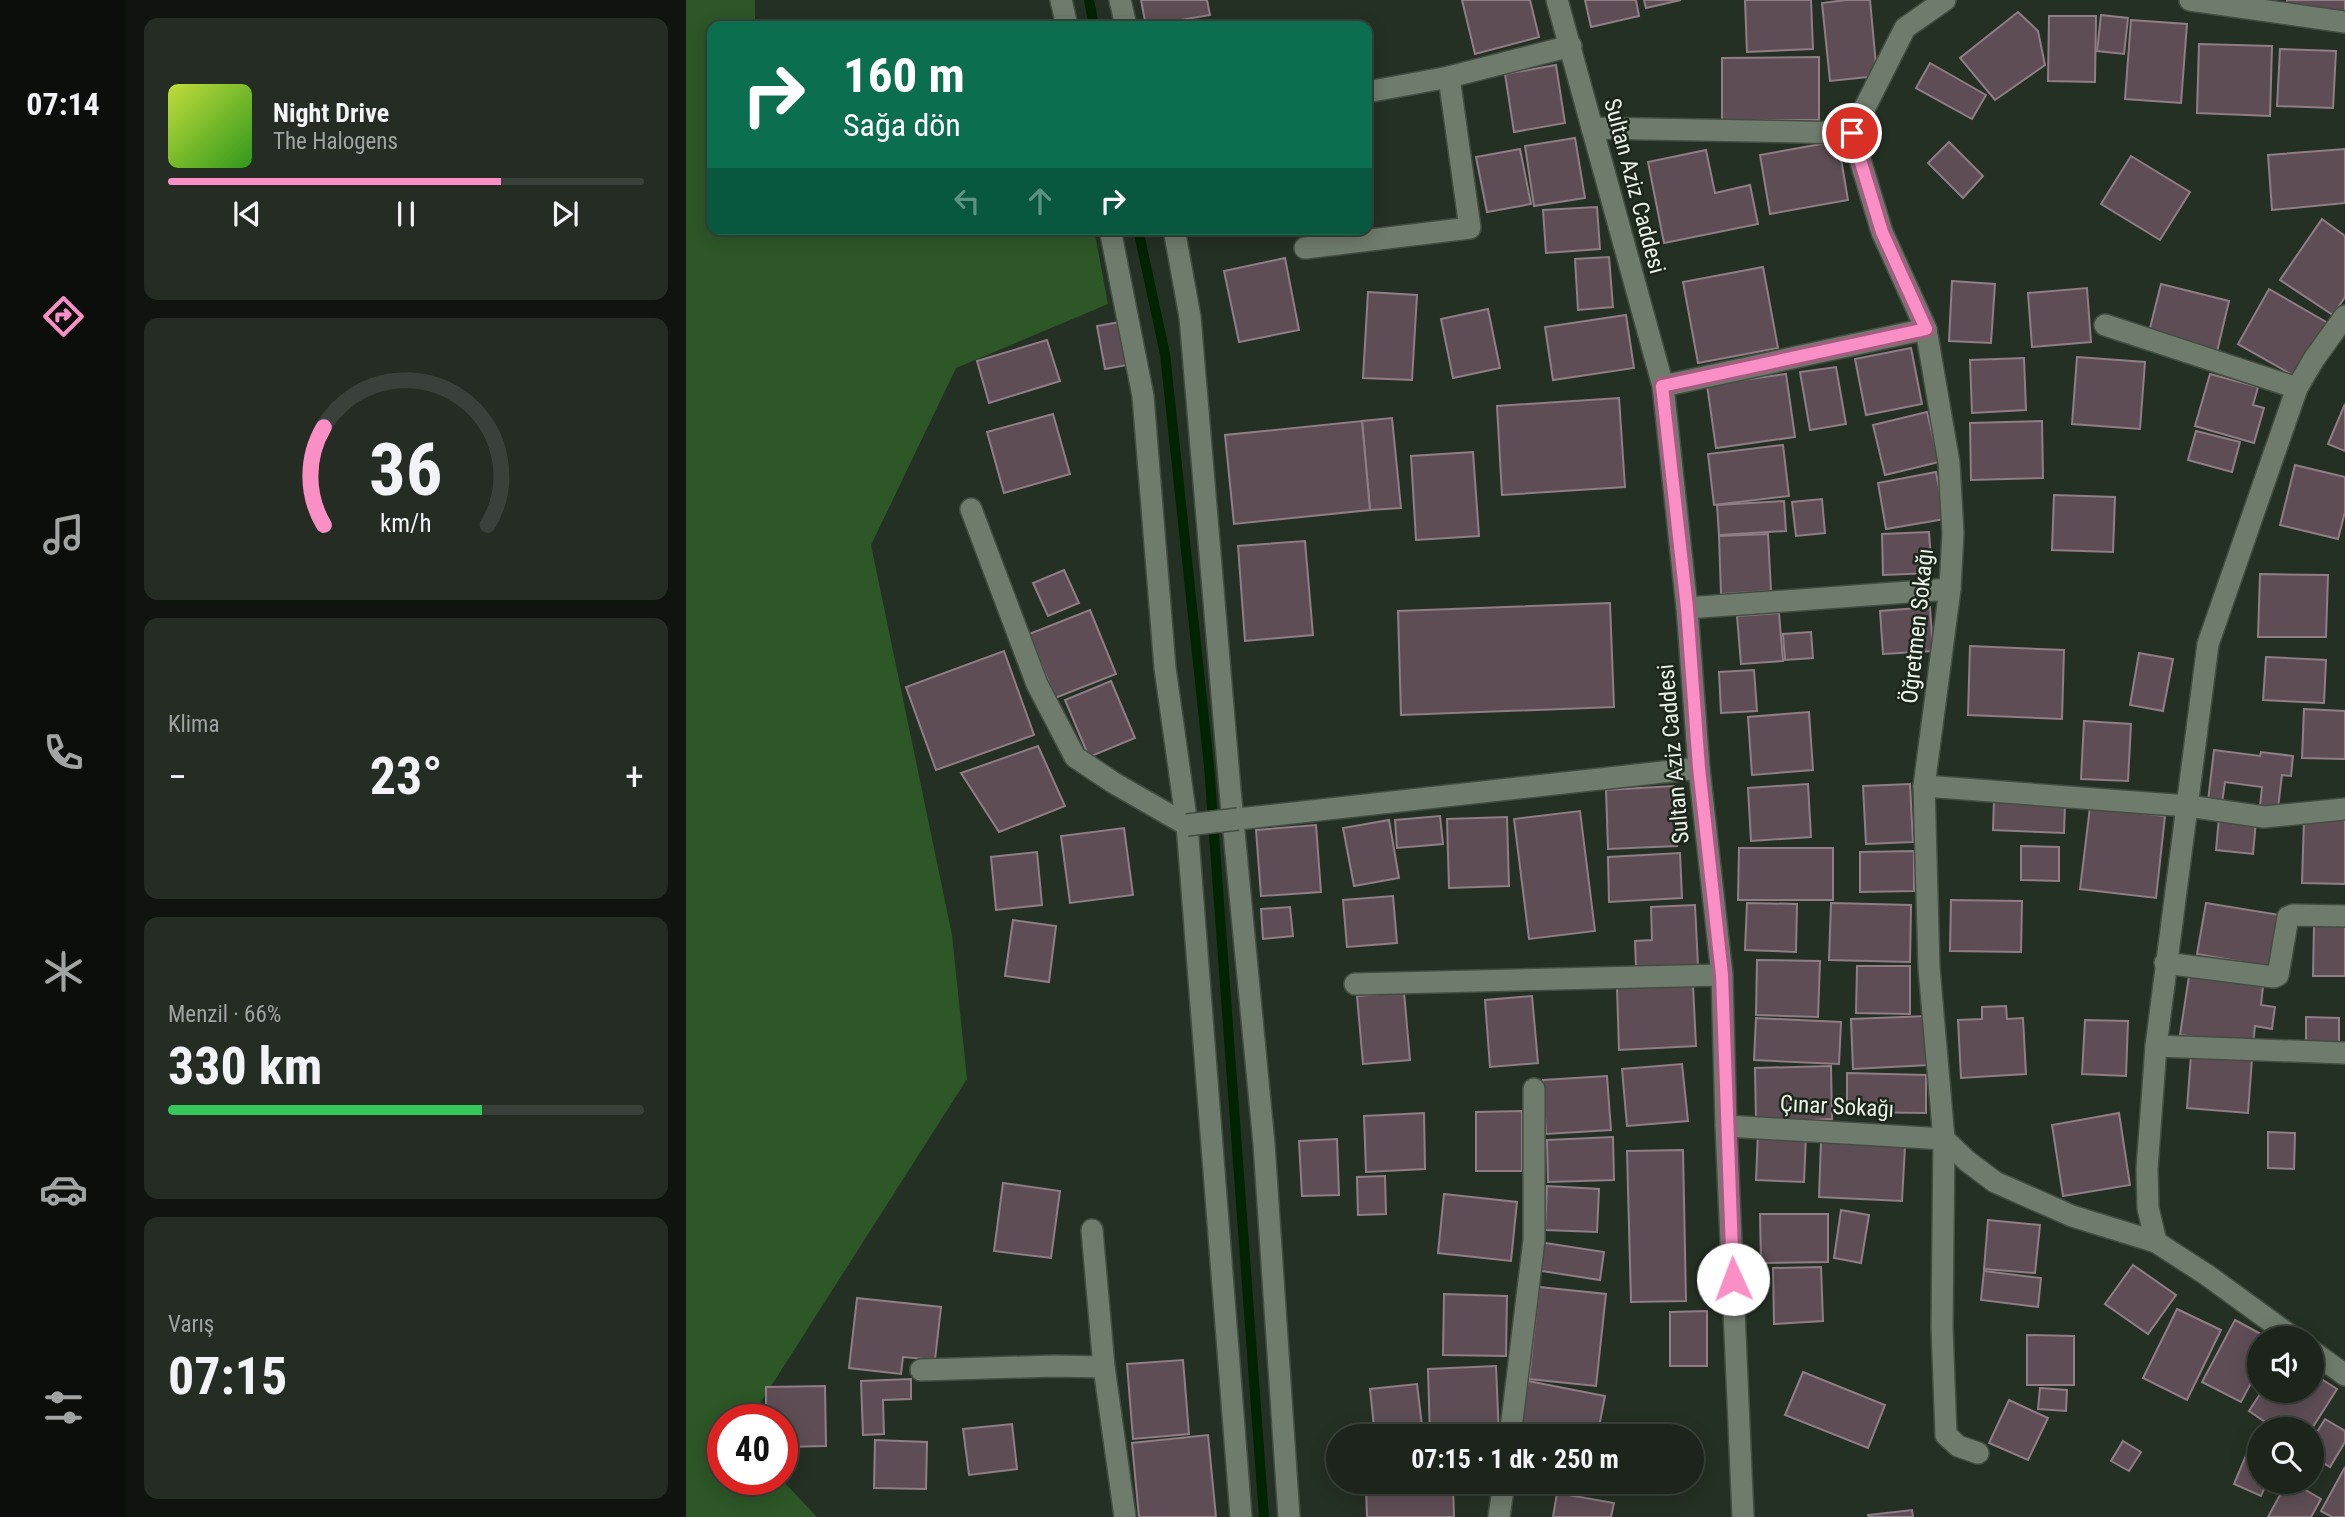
<!DOCTYPE html>
<html lang="tr">
<meta charset="utf-8">
<style>
:root{--surface:#1c241b;--page:#252c24;--text:#f1f3f6;--muted:#a0a4a3;--line:#3a413a;--accent:#fa8fc6}
body{margin:0;font-family:"Roboto Condensed",sans-serif;background:var(--page);color:var(--text);height:100vh;display:flex;flex-direction:column;font-size:26px;white-space:nowrap}
*{box-sizing:border-box;margin:0}
p{font-size:23px;color:var(--muted)}
.icon{flex:none;width:38px;height:38px;fill:none;stroke:currentColor;stroke-width:2;stroke-linecap:round;stroke-linejoin:round}
.map{position:relative;flex:1;overflow:hidden}
.sheet{display:flex;flex-direction:column;gap:18px;padding:18px;background:#0f140f;width:560px}
.sheet>*{flex:none}
.banner{position:absolute;left:21px;top:21px;width:665px;height:214px;border-radius:14px;box-shadow:0 4px 18px #0003,0 0 0 2px var(--line);background:#0b6e4f;color:#fff;overflow:hidden}
.buttons{position:absolute;left:1561px;top:1326px;display:grid;gap:14px}
.buttons a{display:grid;place-items:center;width:77px;height:77px;border-radius:50%;background:var(--surface);box-shadow:0 4px 18px #0003,0 0 0 2px var(--line);font-size:35px}
.speed{position:absolute;left:21px;top:1404px;display:flex;gap:14px;font-size:35px;font-weight:700;text-align:center}
.speed>*{display:grid;place-content:center;width:91px;height:91px;border-radius:50%;background:var(--surface);box-shadow:0 4px 18px #0003,0 0 0 2px var(--line);line-height:1}
.speed .limit{border:10px solid #d22;background:#fff;color:#111}
.pin{position:absolute;display:grid;place-items:center;width:60px;height:60px;color:#fff;margin:-30px;border:4px solid #fff;border-radius:50%;box-shadow:0 2px 7px #0007}
.me{position:absolute;width:77px;margin:-38px;rotate:358deg;stroke-linejoin:round;filter:drop-shadow(0 0 5px #0008)}
.turn{display:flex;align-items:center;gap:24px;height:147px;padding:0 21px;font-size:32px}
.turn .icon{width:91px;height:91px;stroke-width:2.5}
.turn b{display:block;font-size:49px;line-height:60px}
.lanes{display:flex;align-items:center;height:66px;padding:0 21px;background:#0003;justify-content:center;gap:35px;direction:ltr}
.lanes .off{opacity:.35}
.big{font-size:52px;font-weight:700;line-height:1.1}
.sheet .widget{flex:1;display:flex;flex-direction:column;justify-content:center;gap:10px;min-width:0;padding:0 24px;border-radius:14px;background:var(--page)}
.sheet .dial{align-items:center;gap:0}
.dial svg{height:182px;overflow:visible;fill:none;stroke:var(--line);stroke-width:7;stroke-linecap:round;text-anchor:middle}
.dial text{fill:var(--text);stroke:none}
.song{display:flex;align-items:center;gap:21px}
.cover{width:84px;height:84px;border-radius:10px;background:linear-gradient(135deg,hsl(70 70% 55%),hsl(110 70% 35%))}
.played{height:7px;border-radius:4px;background:linear-gradient(90deg,var(--accent) 70%,var(--line) 70%)}
.keys{display:flex;justify-content:space-around;direction:ltr}
.heat{display:flex;justify-content:space-between;align-items:center;font-size:38px;direction:ltr}
.charge{height:10px;border-radius:5px;background:linear-gradient(90deg,#34c759 66%,var(--line) 0)}
.trip{position:absolute;left:640px;top:1424px;width:378px;height:70px;border-radius:35px;background:var(--surface);box-shadow:0 4px 18px #0003,0 0 0 2px var(--line);font-weight:700;line-height:70px;text-align:center}
main{display:flex;flex:1;min-height:0}
.dock{display:flex;flex-direction:column;width:126px;justify-content:space-around;align-items:center;background:#0b0e0b;color:var(--muted)}
.dock .icon{width:49px;height:49px}
.dock .on{color:var(--accent)}
.dock b{font-size:32px;color:var(--text)}
.map>svg:first-child{display:block}
.green{fill:#2d5727}
.lines{fill:none;stroke-linecap:round;stroke-linejoin:round}
.stream{stroke:#002300;stroke-width:10}
.building{fill:#5e4d55;stroke:#907d86;stroke-width:2}
.street-casing{stroke:#434d42;stroke-width:24}
.secondary-casing{stroke:#434d42;stroke-width:24}
.street{stroke:#6f7b6d;stroke-width:21}
.secondary{stroke:#6f7b6d;stroke-width:21}
.street-bridge-casing{stroke:#434d42;stroke-width:24;stroke-linecap:butt}
.street-bridge{stroke:#6f7b6d;stroke-width:21}
.route-casing{stroke:#a25d81;stroke-width:18}
.route{stroke:#fa8fc6;stroke-width:12}
.labels{text-anchor:middle;stroke-width:5;stroke-linejoin:round;paint-order:stroke}
.street-label{font-size:23px;fill:#ecf3ea;stroke:#1c261a}
</style>
<main>
<nav class="dock">
<b>07:14</b>
<svg class="icon on" aria-label="directions" viewBox="0 0 24 24"><path d="M12 3l9 9-9 9-9-9zM9 14v-3h6M13 9l2 2-2 2"/></svg>
<svg class="icon" aria-label="music" viewBox="0 0 24 24"><path d="M9 18V5l10-2v13"/><circle cx="6" cy="18" r="3"/><circle cx="16" cy="16" r="3"/></svg>
<svg class="icon" aria-label="phone" viewBox="0 0 24 24"><path d="M5 4h4l2 5-3 2q2 4 5 5l2-3 5 2v4C11 20 4 13 5 4z"/></svg>
<svg class="icon" aria-label="climate" viewBox="0 0 24 24"><path d="M12 3v18M4 7l16 10M4 17L20 7"/></svg>
<svg class="icon" aria-label="car" viewBox="0 0 24 24"><path d="M5 17H2v-5l4-1 3-4h7l3 4 3 1v5h-3M9 17h6M6 11h13"/><circle cx="7" cy="17" r="2"/><circle cx="17" cy="17" r="2"/></svg>
<svg class="icon" aria-label="filters" viewBox="0 0 24 24"><path d="M4 7h16M4 17h16"/><circle cx="9" cy="7" r="2"/><circle cx="15" cy="17" r="2"/></svg>
</nav>
<section class="sheet">
<div class="widget">
<div class="song"><i class="cover"></i><div><b>Night Drive</b><p>The Halogens</p></div></div>
<div class="played"></div>
<div class="keys"><svg class="icon" aria-label="previous" viewBox="0 0 24 24"><path d="M18 5L8 12l10 7zM5 5v14"/></svg><svg class="icon" aria-label="pause" viewBox="0 0 24 24"><path d="M8 5v14M16 5v14"/></svg><svg class="icon" aria-label="next" viewBox="0 0 24 24"><path d="M6 5l10 7-10 7zM19 5v14"/></svg></div>
</div>
<div class="widget dial"><svg viewBox="0 0 100 80">
<path d="M14 69A42 42 0 1 1 86 69"/>
<path d="M14 69A42 42 0 0 1 14 26" stroke="#fa8fc6"/>
<text x="50" y="56" font-size="32" font-weight="700">36</text>
<text x="50" y="72" font-size="11">km/h</text>
</svg></div>
<div class="widget"><p>Klima</p>
<div class="heat"><a>−</a><b class="big">23°</b><a>+</a></div>
</div>
<div class="widget"><p>Menzil · 66%</p><b class="big">330 km</b><div class="charge"></div></div>
<div class="widget"><p>Varış</p><b class="big">07:15</b></div>
</section>
<div class="map">
<svg width="1659" height="1517" viewBox="0 0 1659 1517">
<rect width="100%" height="100%" fill="#253024"/>
<polygon class="green" points="0,0 69,0 69,26 26,26 26,229 408,229 422,304 270,368 185,545 266,935 281,1079 64,1419 37,1419 37,1479 95,1479 131,1517 0,1517"/>
<g class="lines">
<g class="stream">
<polyline points="403,0 408,26"/>
<polyline points="452,229 479,354 523,766 578,1517"/>
</g>
</g>
<g class="building">
<polygon points="455,0 521,0 524,15 460,26"/>
<polygon points="776,0 844,0 853,37 789,54"/>
<polygon points="899,0 950,0 953,16 905,27"/>
<polygon points="958,0 995,0 960,8"/>
<polygon points="1059,0 1125,0 1127,49 1061,52"/>
<polygon points="1160,0 1184,0 1191,76 1144,81 1136,3"/>
<polygon points="1601,0 1659,0 1659,13 1601,5"/>
<polygon points="1332,12 1352,31 1359,65 1309,100 1274,58"/>
<polygon points="1415,15 1442,18 1438,54 1411,51"/>
<polygon points="1363,16 1410,16 1409,82 1362,81"/>
<polygon points="1445,20 1501,24 1495,103 1439,99"/>
<polygon points="1513,44 1586,46 1584,116 1511,113"/>
<polygon points="1594,49 1650,51 1647,108 1591,106"/>
<polygon points="1133,57 1133,120 1036,120 1036,58"/>
<polygon points="1244,63 1300,95 1286,119 1230,88"/>
<polygon points="870,65 879,123 828,132 819,74"/>
<polygon points="889,138 899,198 848,206 839,146"/>
<polygon points="1152,141 1162,200 1084,214 1074,155"/>
<polygon points="1263,142 1297,176 1277,198 1242,163"/>
<polygon points="834,149 845,204 801,212 790,157"/>
<polygon points="1659,149 1659,203 1586,210 1582,155"/>
<polygon points="1020,150 1029,193 1064,185 1072,224 978,243 962,162"/>
<polygon points="1445,156 1504,192 1474,240 1415,204"/>
<polygon points="911,207 914,249 860,253 857,210"/>
<polygon points="1636,219 1659,236 1659,297 1647,315 1594,280"/>
<polygon points="923,257 927,307 892,310 889,259"/>
<polygon points="599,258 613,330 553,342 538,271"/>
<polygon points="1077,267 1092,348 1012,363 997,282"/>
<polygon points="1266,281 1309,284 1305,343 1263,341"/>
<polygon points="1475,284 1543,301 1531,352 1462,336"/>
<polygon points="1401,288 1405,342 1346,347 1342,293"/>
<polygon points="1583,289 1642,323 1610,377 1552,344"/>
<polygon points="682,292 731,295 726,380 677,378"/>
<polygon points="802,309 814,368 767,378 755,319"/>
<polygon points="940,315 948,368 867,380 859,327"/>
<polygon points="434,322 441,365 419,369 411,326"/>
<polygon points="361,340 374,381 303,403 291,361"/>
<polygon points="1225,348 1236,404 1180,415 1169,359"/>
<polygon points="1391,357 1459,362 1454,429 1386,424"/>
<polygon points="1338,358 1340,410 1286,413 1284,360"/>
<polygon points="1150,367 1160,424 1124,430 1114,372"/>
<polygon points="1100,374 1109,437 1030,448 1021,385"/>
<polygon points="1524,374 1572,387 1567,405 1578,408 1568,443 1509,426"/>
<polygon points="933,398 939,487 816,495 811,406"/>
<polygon points="1659,404 1659,451 1642,444"/>
<polygon points="1241,412 1253,462 1199,475 1187,425"/>
<polygon points="367,414 384,474 318,493 301,432"/>
<polygon points="706,418 715,508 684,510 676,421"/>
<polygon points="676,421 684,510 548,524 539,435"/>
<polygon points="1356,421 1357,478 1285,480 1284,423"/>
<polygon points="1510,431 1554,442 1546,472 1502,460"/>
<polygon points="1097,445 1103,496 1028,505 1022,454"/>
<polygon points="787,452 793,536 730,540 725,456"/>
<polygon points="1609,465 1659,477 1659,512 1652,539 1594,525"/>
<polygon points="1250,472 1259,519 1200,529 1192,483"/>
<polygon points="1368,495 1429,497 1427,552 1366,550"/>
<polygon points="1136,499 1139,533 1110,536 1106,502"/>
<polygon points="1098,501 1100,531 1033,535 1031,505"/>
<polygon points="1243,532 1246,573 1197,575 1196,534"/>
<polygon points="1082,534 1085,591 1035,594 1033,536"/>
<polygon points="619,541 627,635 559,641 552,546"/>
<polygon points="378,570 393,603 362,616 347,583"/>
<polygon points="1574,574 1642,575 1640,637 1572,637"/>
<polygon points="924,603 928,707 715,715 712,611"/>
<polygon points="1244,607 1247,651 1197,654 1194,611"/>
<polygon points="404,610 430,674 369,698 343,634"/>
<polygon points="1093,613 1097,661 1055,664 1051,616"/>
<polygon points="1125,632 1127,658 1099,660 1097,634"/>
<polygon points="1284,646 1378,650 1376,719 1282,715"/>
<polygon points="318,651 348,735 250,770 220,687"/>
<polygon points="1453,653 1487,659 1477,711 1444,705"/>
<polygon points="1580,657 1640,660 1638,703 1577,700"/>
<polygon points="1068,670 1071,711 1035,713 1033,672"/>
<polygon points="425,681 449,738 403,757 379,700"/>
<polygon points="1618,709 1659,711 1659,759 1616,758"/>
<polygon points="1123,712 1127,770 1066,775 1062,717"/>
<polygon points="1398,721 1445,724 1442,781 1395,779"/>
<polygon points="352,746 379,806 313,832 275,773"/>
<polygon points="1528,750 1574,756 1575,752 1607,756 1605,776 1596,775 1592,808 1574,806 1576,787 1539,782 1536,803 1522,801"/>
<polygon points="1122,784 1125,837 1065,841 1062,788"/>
<polygon points="1224,784 1227,842 1180,844 1177,786"/>
<polygon points="988,786 991,846 922,849 920,790"/>
<polygon points="1308,800 1379,803 1378,833 1307,830"/>
<polygon points="1404,807 1479,816 1470,898 1394,889"/>
<polygon points="894,811 909,931 843,939 828,819"/>
<polygon points="754,816 757,844 711,848 709,820"/>
<polygon points="821,817 823,886 763,888 761,819"/>
<polygon points="1533,817 1570,821 1567,854 1530,850"/>
<polygon points="1618,819 1659,819 1659,884 1616,883"/>
<polygon points="703,820 713,878 668,886 657,828"/>
<polygon points="630,825 635,892 575,896 570,830"/>
<polygon points="438,828 447,895 384,903 375,836"/>
<polygon points="1335,846 1373,847 1373,881 1335,880"/>
<polygon points="1053,848 1147,848 1147,900 1052,900"/>
<polygon points="1228,851 1228,891 1174,892 1174,852"/>
<polygon points="351,852 356,905 310,910 305,857"/>
<polygon points="994,853 996,898 923,902 922,857"/>
<polygon points="707,896 711,943 661,947 657,900"/>
<polygon points="1265,900 1336,901 1335,952 1264,951"/>
<polygon points="1061,903 1111,904 1110,952 1059,950"/>
<polygon points="1145,903 1225,905 1224,962 1143,960"/>
<polygon points="1520,903 1594,915 1585,967 1511,954"/>
<polygon points="1009,905 1012,966 950,968 949,941 966,940 965,907"/>
<polygon points="604,907 607,936 577,939 575,909"/>
<polygon points="327,920 370,926 363,982 319,976"/>
<polygon points="1628,925 1659,925 1659,976 1627,976"/>
<polygon points="1071,960 1134,961 1132,1017 1070,1015"/>
<polygon points="1171,966 1224,966 1224,1014 1170,1013"/>
<polygon points="1503,976 1577,986 1575,1005 1589,1007 1586,1029 1569,1026 1567,1045 1494,1035"/>
<polygon points="1007,985 1010,1046 933,1050 931,988"/>
<polygon points="718,992 724,1060 677,1064 671,996"/>
<polygon points="846,996 852,1063 804,1067 799,1000"/>
<polygon points="1320,1006 1321,1019 1337,1018 1340,1074 1275,1078 1272,1020 1296,1019 1296,1007"/>
<polygon points="1241,1016 1243,1065 1167,1069 1165,1019"/>
<polygon points="1620,1017 1653,1018 1653,1043 1620,1043"/>
<polygon points="1070,1018 1155,1022 1153,1064 1068,1060"/>
<polygon points="1399,1020 1442,1021 1440,1076 1396,1074"/>
<polygon points="1505,1055 1566,1059 1562,1113 1501,1108"/>
<polygon points="996,1064 1002,1121 941,1126 936,1069"/>
<polygon points="1145,1066 1146,1119 1070,1122 1069,1068"/>
<polygon points="1161,1073 1240,1075 1240,1113 1161,1112"/>
<polygon points="921,1076 925,1130 860,1134 857,1080"/>
<polygon points="836,1111 836,1171 790,1171 790,1112"/>
<polygon points="738,1113 739,1169 680,1172 678,1116"/>
<polygon points="1433,1113 1444,1185 1377,1196 1366,1125"/>
<polygon points="1072,1132 1120,1134 1118,1182 1070,1180"/>
<polygon points="1582,1132 1609,1133 1608,1169 1582,1168"/>
<polygon points="927,1137 928,1180 862,1182 861,1140"/>
<polygon points="651,1139 653,1195 616,1196 613,1141"/>
<polygon points="1135,1141 1219,1146 1216,1201 1133,1197"/>
<polygon points="997,1150 1000,1301 945,1302 941,1151"/>
<polygon points="699,1176 700,1214 672,1215 671,1177"/>
<polygon points="317,1183 374,1191 365,1258 308,1251"/>
<polygon points="861,1186 913,1189 911,1232 859,1230"/>
<polygon points="758,1194 831,1202 825,1261 752,1253"/>
<polygon points="1155,1210 1183,1215 1175,1263 1148,1258"/>
<polygon points="1074,1214 1142,1214 1142,1262 1075,1263"/>
<polygon points="1302,1220 1354,1225 1349,1273 1298,1269"/>
<polygon points="853,1242 918,1252 914,1280 849,1270"/>
<polygon points="1447,1265 1490,1295 1462,1334 1419,1304"/>
<polygon points="1135,1267 1137,1321 1088,1324 1087,1268"/>
<polygon points="1298,1271 1355,1278 1352,1307 1295,1300"/>
<polygon points="853,1287 920,1294 910,1386 843,1379"/>
<polygon points="758,1294 821,1296 820,1356 757,1355"/>
<polygon points="171,1298 255,1307 249,1360 217,1357 215,1374 163,1368"/>
<polygon points="1491,1309 1535,1330 1501,1400 1457,1378"/>
<polygon points="1021,1311 1021,1366 984,1366 984,1312"/>
<polygon points="1549,1320 1584,1339 1573,1339 1573,1368 1555,1402 1516,1382"/>
<polygon points="1341,1335 1388,1336 1388,1385 1341,1385"/>
<polygon points="497,1360 503,1434 447,1439 441,1364"/>
<polygon points="810,1366 813,1437 744,1437 742,1369"/>
<polygon points="1117,1372 1199,1405 1182,1448 1099,1415"/>
<polygon points="1626,1373 1651,1389 1625,1430 1591,1430 1563,1411 1576,1391 1626,1391"/>
<polygon points="225,1379 225,1399 197,1400 198,1434 177,1435 175,1381"/>
<polygon points="842,1381 919,1396 911,1437 887,1437 834,1427"/>
<polygon points="731,1384 737,1434 689,1437 684,1389"/>
<polygon points="139,1386 140,1446 96,1447 96,1419 80,1419 80,1387"/>
<polygon points="1354,1388 1381,1390 1380,1411 1352,1409"/>
<polygon points="1323,1400 1362,1418 1342,1460 1303,1443"/>
<polygon points="1639,1419 1659,1431 1659,1442 1644,1467 1626,1456 1626,1440"/>
<polygon points="326,1424 331,1469 283,1475 277,1429"/>
<polygon points="522,1435 530,1517 453,1517 446,1443"/>
<polygon points="189,1440 241,1442 240,1489 188,1488"/>
<polygon points="1437,1441 1455,1452 1443,1471 1425,1461"/>
<polygon points="1561,1453 1573,1458 1573,1482 1581,1482 1575,1496 1548,1484"/>
<polygon points="1659,1467 1659,1517 1646,1517 1635,1511"/>
<polygon points="1601,1482 1606,1482 1635,1499 1625,1517 1582,1517"/>
<polygon points="767,1484 768,1517 681,1517 680,1489"/>
<polygon points="871,1493 928,1503 925,1517 867,1517"/>
<polygon points="1226,1510 1227,1517 1183,1517 1182,1515"/>
</g>
<g class="lines">
<g class="street-casing">
<g id="street">
<polyline points="375,0 381,26"/>
<polyline points="434,0 440,26"/>
<polyline points="1504,0 1659,22"/>
<polyline points="681,92 763,77 885,46"/>
<polyline points="906,128 1166,133"/>
<polyline points="1166,133 1196,232 1240,329 1263,463 1267,533 1264,589 1238,786 1243,968 1258,1139 1256,1327 1260,1435 1272,1446 1292,1453"/>
<polyline points="1166,133 1219,28 1259,0"/>
<polyline points="424,229 457,396 479,668 501,825 555,1517"/>
<polyline points="488,229 504,317 544,790 578,1144 603,1517"/>
<polyline points="619,248 784,228 763,77"/>
<polyline points="1419,325 1611,388"/>
<polyline points="977,386 1240,329"/>
<polyline points="285,509 351,684 389,757 428,783 501,825"/>
<polyline points="1001,608 1264,589"/>
<polyline points="1238,786 1502,806 1578,817 1659,809"/>
<polyline points="552,819 1013,768"/>
<polyline points="1479,963 1588,977 1592,975 1602,917 1607,915 1659,916"/>
<polyline points="669,984 1036,975"/>
<polyline points="1470,1046 1659,1053"/>
<polyline points="1040,1126 1258,1139"/>
<polyline points="1258,1139 1281,1161 1309,1182 1386,1216 1470,1242 1521,1275 1609,1339"/>
<polyline points="406,1230 418,1367 439,1517"/>
<polyline points="1470,1242 1462,1208 1461,1169 1470,1046 1522,644 1611,388 1628,359 1659,316"/>
<polyline points="1626,1351 1659,1375"/>
<polyline points="235,1370 368,1366 418,1367"/>
<polyline points="824,1437 848,1240 848,1089"/>
<polyline points="813,1517 818,1482"/>
</g>
</g>
<g class="secondary-casing">
<polyline id="secondary" points="871,0 977,386 1001,608 1013,768 1036,975 1040,1126 1057,1517"/>
</g>
<use href="#street" class="street"/>
<use href="#secondary" class="secondary"/>
<g class="street-bridge-casing">
<polyline id="street-bridge" points="501,825 552,819"/>
</g>
<use href="#street-bridge" class="street-bridge"/>
</g>
<g class="lines">
<g class="route-casing">
<polyline id="route" points="1047,1279 1036,975 1013,768 1001,608 976,386 1240,329 1196,232 1166,133"/>
</g>
<use href="#route" class="route"/>
</g>
<g class="labels">
<g class="street-label">
<text transform="translate(949 186) rotate(75)" y="8">Sultan Aziz Caddesi</text>
<text transform="translate(1231 626) rotate(-84)" y="8">Öğretmen Sokağı</text>
<text transform="translate(987 754) rotate(-95)" y="8">Sultan Aziz Caddesi</text>
<text transform="translate(1151 1106) rotate(3)" y="8">Çınar Sokağı</text>
</g>
</g>
</svg>
<div class="buttons">
<a><svg class="icon" aria-label="sound" viewBox="0 0 24 24"><path d="M4 9h4l5-4v14l-5-4H4zM17 9q2 3 0 6"/></svg></a>
<a><svg class="icon" aria-label="search" viewBox="0 0 24 24"><circle cx="10" cy="10" r="6"/><path d="M15 15l6 6"/></svg></a>
</div>
<div class="speed"><div class="limit">40</div></div>
<div class="pin" style="left:1166px;top:133px;background:#d93025"><svg class="icon" aria-label="arrive" viewBox="0 0 24 24"><path d="M6 21V4h12l-3 4 3 4H6"/></svg></div>
<svg class="me" style="left:1047px;top:1279px" viewBox="-20 -20 40 40"><circle r="19" fill="#fff"/><path d="M0-13L10 11 0 6-10 11z" fill="#fa8fc6"/></svg>
<div class="trip">07:15 · 1 dk · 250 m</div>
<div class="banner">
<div class="turn"><svg class="icon" aria-label="right" viewBox="0 0 24 24"><path d="M7 20v-9h11M14 6l5 5-5 5"/></svg><div><b>160 m</b>Sağa dön</div></div>
<div class="lanes"><svg class="icon off" aria-label="left" viewBox="0 0 24 24"><path d="M17 20v-9H6M10 6l-5 5 5 5"/></svg><svg class="icon off" aria-label="ahead" viewBox="0 0 24 24"><path d="M12 20V5M6 11l6-6 6 6"/></svg><svg class="icon" aria-label="right" viewBox="0 0 24 24"><path d="M7 20v-9h11M14 6l5 5-5 5"/></svg></div>
</div>
</div>
</main>
